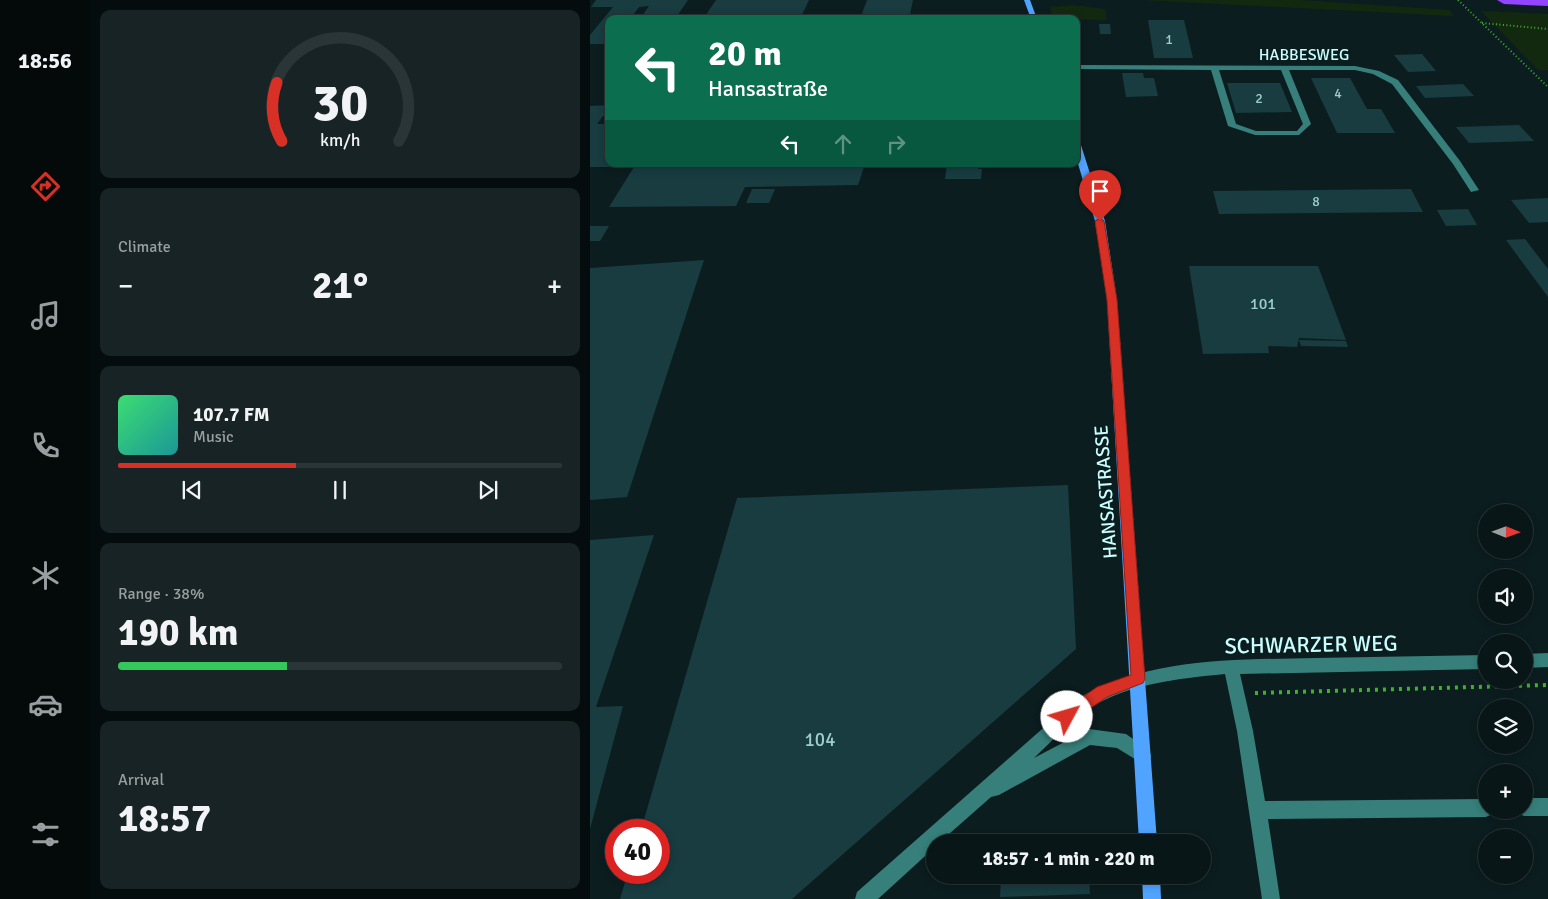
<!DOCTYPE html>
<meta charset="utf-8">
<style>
:root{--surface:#091617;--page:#172324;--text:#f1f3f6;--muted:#999fa1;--line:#293536;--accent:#d93025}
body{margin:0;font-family:Signika,sans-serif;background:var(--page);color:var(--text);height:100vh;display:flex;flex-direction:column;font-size:19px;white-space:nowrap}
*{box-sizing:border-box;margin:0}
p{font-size:16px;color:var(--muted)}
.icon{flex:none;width:28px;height:28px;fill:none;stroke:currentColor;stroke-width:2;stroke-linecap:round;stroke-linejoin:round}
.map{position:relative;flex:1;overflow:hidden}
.drawer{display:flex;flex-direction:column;gap:10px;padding:10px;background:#050c0d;width:500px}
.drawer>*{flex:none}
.hud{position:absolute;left:15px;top:15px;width:475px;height:152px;border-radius:10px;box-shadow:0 2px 8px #0003,0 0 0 1px var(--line);background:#0b6e4f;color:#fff;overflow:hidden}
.needle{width:32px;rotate:91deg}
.fabs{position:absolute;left:888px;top:504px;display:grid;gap:10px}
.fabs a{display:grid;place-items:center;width:55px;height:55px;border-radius:50%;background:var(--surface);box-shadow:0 2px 8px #0003,0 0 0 1px var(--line);font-size:25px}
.speed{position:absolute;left:15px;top:819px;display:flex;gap:10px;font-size:25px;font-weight:700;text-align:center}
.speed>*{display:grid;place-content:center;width:65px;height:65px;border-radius:50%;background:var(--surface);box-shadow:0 2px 8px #0003,0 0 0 1px var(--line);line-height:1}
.speed .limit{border:8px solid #d22;background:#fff;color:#111}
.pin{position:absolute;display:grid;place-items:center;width:42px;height:42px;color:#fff;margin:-51px -21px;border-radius:50% 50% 50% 0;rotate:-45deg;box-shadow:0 0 5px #0007}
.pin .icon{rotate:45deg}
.me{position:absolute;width:55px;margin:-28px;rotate:51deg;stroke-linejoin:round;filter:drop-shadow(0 0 4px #0008)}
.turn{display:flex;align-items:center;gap:18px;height:105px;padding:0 20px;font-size:22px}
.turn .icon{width:65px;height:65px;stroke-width:2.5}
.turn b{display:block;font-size:35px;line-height:42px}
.lanes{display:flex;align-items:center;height:48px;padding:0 20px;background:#0003;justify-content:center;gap:25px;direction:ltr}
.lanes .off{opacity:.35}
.big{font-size:38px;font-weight:800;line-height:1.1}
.drawer .card{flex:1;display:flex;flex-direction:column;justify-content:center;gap:8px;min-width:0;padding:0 18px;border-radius:10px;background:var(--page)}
.drawer .dial{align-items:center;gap:0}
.dial svg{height:130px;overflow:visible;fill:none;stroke:var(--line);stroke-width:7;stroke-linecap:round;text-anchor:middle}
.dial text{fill:var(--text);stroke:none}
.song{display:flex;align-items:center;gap:15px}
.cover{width:60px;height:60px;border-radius:8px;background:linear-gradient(135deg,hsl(140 70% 55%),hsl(180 70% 35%))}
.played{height:5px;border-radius:2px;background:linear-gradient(90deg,var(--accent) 40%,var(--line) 40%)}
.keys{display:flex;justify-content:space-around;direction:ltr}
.heat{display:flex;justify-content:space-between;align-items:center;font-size:28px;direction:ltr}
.charge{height:8px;border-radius:4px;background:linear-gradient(90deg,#34c759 38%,var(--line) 0)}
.trip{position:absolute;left:336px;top:834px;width:285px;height:50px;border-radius:25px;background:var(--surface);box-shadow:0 2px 8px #0003,0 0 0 1px var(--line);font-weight:800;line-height:50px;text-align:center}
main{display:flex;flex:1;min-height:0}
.tabs{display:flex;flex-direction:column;width:90px;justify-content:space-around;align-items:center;background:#040909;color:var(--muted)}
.tabs .icon{width:35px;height:35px}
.tabs .current{color:var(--accent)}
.tabs b{font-size:22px;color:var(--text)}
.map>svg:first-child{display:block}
.green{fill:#12290f}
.building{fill:#183c40}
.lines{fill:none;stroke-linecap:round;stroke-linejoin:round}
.path-far1{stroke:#41b12b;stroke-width:2;stroke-dasharray:1 2.5;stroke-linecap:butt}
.path{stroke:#41b12b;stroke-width:4;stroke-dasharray:3 5;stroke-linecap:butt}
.minor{fill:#367f7a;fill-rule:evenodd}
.major{fill:#50a3ff;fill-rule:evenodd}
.highway{fill:#9344ff;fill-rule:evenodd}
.route{fill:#d93025;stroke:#8d1f18}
.labels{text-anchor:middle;stroke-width:4;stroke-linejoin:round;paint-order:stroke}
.far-number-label{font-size:14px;fill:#9dcecf}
.far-street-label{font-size:16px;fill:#c9feff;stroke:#0c1d1f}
.number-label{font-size:16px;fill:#9dcecf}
.street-label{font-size:19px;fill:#c9feff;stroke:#0c1d1f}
.near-number-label{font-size:19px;fill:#9dcecf}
.near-street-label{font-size:22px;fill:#c9feff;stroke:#0c1d1f}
</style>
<main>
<nav class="tabs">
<b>18:56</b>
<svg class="icon current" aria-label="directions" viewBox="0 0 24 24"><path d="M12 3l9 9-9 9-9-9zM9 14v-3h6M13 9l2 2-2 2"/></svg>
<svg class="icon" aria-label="music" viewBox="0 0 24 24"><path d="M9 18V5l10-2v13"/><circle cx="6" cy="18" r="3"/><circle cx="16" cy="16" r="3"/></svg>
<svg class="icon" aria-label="phone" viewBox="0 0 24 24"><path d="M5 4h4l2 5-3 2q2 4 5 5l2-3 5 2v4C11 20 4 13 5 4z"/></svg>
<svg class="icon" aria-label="climate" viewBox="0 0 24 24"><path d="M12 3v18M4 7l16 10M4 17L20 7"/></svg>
<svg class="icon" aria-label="car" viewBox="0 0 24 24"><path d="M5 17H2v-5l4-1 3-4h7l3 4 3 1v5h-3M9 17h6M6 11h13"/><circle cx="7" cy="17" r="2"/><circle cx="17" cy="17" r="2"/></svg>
<svg class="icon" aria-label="filters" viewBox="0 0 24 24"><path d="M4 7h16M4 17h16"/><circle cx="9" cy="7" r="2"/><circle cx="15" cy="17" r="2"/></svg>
</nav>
<section class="drawer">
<div class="card dial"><svg viewBox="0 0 100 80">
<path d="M14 69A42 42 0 1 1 86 69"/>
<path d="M14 69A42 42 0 0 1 11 33" stroke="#d93025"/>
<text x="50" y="56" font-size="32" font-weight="700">30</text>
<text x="50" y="72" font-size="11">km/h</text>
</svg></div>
<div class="card"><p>Climate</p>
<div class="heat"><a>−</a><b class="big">21°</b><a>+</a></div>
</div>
<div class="card">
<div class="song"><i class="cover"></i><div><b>107.7 FM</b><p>Music</p></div></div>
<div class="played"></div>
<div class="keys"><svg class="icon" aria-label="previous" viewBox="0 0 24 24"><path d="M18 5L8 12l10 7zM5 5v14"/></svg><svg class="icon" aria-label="pause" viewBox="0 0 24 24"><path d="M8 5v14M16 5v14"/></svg><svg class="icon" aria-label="next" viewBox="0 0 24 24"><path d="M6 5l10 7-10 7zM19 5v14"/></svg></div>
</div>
<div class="card"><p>Range · 38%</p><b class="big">190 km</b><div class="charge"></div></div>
<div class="card"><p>Arrival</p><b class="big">18:57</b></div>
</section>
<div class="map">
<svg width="958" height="899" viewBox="0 0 958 899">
<rect width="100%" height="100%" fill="#0c1d1f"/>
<g class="green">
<polygon points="552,0 711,0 859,10 864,16"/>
<polygon points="483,5 515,9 517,20 462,19 460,7"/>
<polygon points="891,11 958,14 958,70 948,70"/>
</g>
<g class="building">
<polygon points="6,0 98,0 85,19 50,19 59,6 49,7 40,19 19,19 19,44 0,44 0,35 23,7 1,7"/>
<polygon points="126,0 219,0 210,19 113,19"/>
<polygon points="277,0 323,0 319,19 270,19"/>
<polygon points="558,20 594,20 603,58 564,58"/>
<polygon points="509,24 520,24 521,34 510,34"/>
<polygon points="832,54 846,71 818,72 804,55"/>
<polygon points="532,73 553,73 554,78 564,78 568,96 536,97"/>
<polygon points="721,78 760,78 777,109 791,109 805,133 747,133"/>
<polygon points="637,83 690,83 702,112 646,113"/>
<polygon points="873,84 884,96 835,98 826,86"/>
<polygon points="19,105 19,116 13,116 7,124 19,124 19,164 275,164 268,185 155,187 146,206 19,207 44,167 0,167 0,106"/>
<polygon points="929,125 944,141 879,143 866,127"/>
<polygon points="357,164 388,164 388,169 392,169 391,179 355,179"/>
<polygon points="162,189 185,189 179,203 156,203"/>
<polygon points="821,189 833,212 629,214 623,191"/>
<polygon points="958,198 958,222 939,223 921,200"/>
<polygon points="878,209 887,225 856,226 847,210"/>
<polygon points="0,226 19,226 10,241 0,241"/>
<polygon points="935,239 958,269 958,297 916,240"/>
<polygon points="114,260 37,497 0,500 0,268"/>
<polygon points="599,266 728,266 756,340 709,338 707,347 678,346 679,353 613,354"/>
<polygon points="709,340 756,341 758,347 711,346"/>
<polygon points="478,485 486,649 202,899 30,899 38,872 69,872 69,830 51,830 147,498"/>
<polygon points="64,535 6,707 33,706 0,829 0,540"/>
<polygon points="411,875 499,875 500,894 410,897"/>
</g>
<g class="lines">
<g class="path-far1">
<polyline points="868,0 958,87"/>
<polyline points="892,23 958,29"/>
<polyline points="486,35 490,35"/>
</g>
<polyline class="path" points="665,693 958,685"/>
<g class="minor">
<path d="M486 65 765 66 789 71 808 80 870 161 889 190 881 192 863 164 802 84 783 74 765 70H699L721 124 709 135H665L638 126 621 70 486 69ZM629 70H691L713 124 707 131H666L646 124Z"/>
<polygon points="958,653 958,667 934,668 934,654"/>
<path d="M896 655V669L650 674 663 731 675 801 896 799V810H904L902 814 896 817 678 819 690 899H672L647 731 635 674C587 679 540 683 498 709 479 722 461 742 444 758L499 729 536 734 559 750 561 756 559 762 553 764 527 748 500 745 409 795 401 797 350 842H345V847L288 899H265L267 892 485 700C562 657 640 660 725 658 782 657 839 656 896 655Z"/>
<polygon points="934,798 958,798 958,816 934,816 928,813 927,810 934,810"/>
</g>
<g class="major">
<polygon points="434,0 440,0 447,19 441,19"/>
<polygon points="486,140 490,142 515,221 527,300 567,842 549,842 517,300 505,221 486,157"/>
<polygon points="552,875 570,875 571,899 553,899"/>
</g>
<polygon class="highway" points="907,0 958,0 958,6 914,4"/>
</g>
<polygon class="route" points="510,218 514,221 527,300 555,679 553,683 517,697 477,724 472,722 470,717 472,712 507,687 541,675 517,300 505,221"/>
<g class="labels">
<g class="far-number-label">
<text x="579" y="44">1</text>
<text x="748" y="98">4</text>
<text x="669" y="103">2</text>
<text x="726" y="206">8</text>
</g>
<g class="far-street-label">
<text x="714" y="60">HABBESWEG</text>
</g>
<g class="number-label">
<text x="673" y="309">101</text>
</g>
<g class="street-label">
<text transform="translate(515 492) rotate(-94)" y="7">HANSASTRASSE</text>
</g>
<g class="near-number-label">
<text x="230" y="746">104</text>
</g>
<g class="near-street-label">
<text transform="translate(721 644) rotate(-1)" y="8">SCHWARZER WEG</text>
</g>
</g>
</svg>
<div class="fabs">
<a><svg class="needle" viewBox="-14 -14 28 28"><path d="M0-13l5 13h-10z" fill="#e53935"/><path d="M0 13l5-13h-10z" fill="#999fa1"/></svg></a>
<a><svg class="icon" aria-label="sound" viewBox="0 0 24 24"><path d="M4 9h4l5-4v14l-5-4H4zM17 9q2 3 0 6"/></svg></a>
<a><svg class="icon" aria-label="search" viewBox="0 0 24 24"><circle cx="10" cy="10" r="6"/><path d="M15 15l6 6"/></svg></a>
<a><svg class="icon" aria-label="layers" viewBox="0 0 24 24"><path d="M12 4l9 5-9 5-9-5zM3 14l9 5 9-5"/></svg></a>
<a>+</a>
<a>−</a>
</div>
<div class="speed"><div class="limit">40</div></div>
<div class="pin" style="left:510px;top:221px;background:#d93025"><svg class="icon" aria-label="arrive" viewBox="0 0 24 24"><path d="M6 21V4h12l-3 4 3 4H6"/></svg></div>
<svg class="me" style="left:477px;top:717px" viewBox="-20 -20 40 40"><circle r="19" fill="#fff"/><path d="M0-13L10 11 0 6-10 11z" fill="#d93025"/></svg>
<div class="trip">18:57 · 1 min · 220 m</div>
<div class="hud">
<div class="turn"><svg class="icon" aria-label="left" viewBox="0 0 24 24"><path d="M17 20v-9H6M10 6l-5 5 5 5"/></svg><div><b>20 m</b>Hansastraße</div></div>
<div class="lanes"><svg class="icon" aria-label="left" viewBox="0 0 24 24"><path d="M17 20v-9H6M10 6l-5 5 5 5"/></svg><svg class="icon off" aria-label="ahead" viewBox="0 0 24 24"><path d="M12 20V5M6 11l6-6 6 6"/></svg><svg class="icon off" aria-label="right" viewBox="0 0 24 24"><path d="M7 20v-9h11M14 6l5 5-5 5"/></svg></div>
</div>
</div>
</main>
